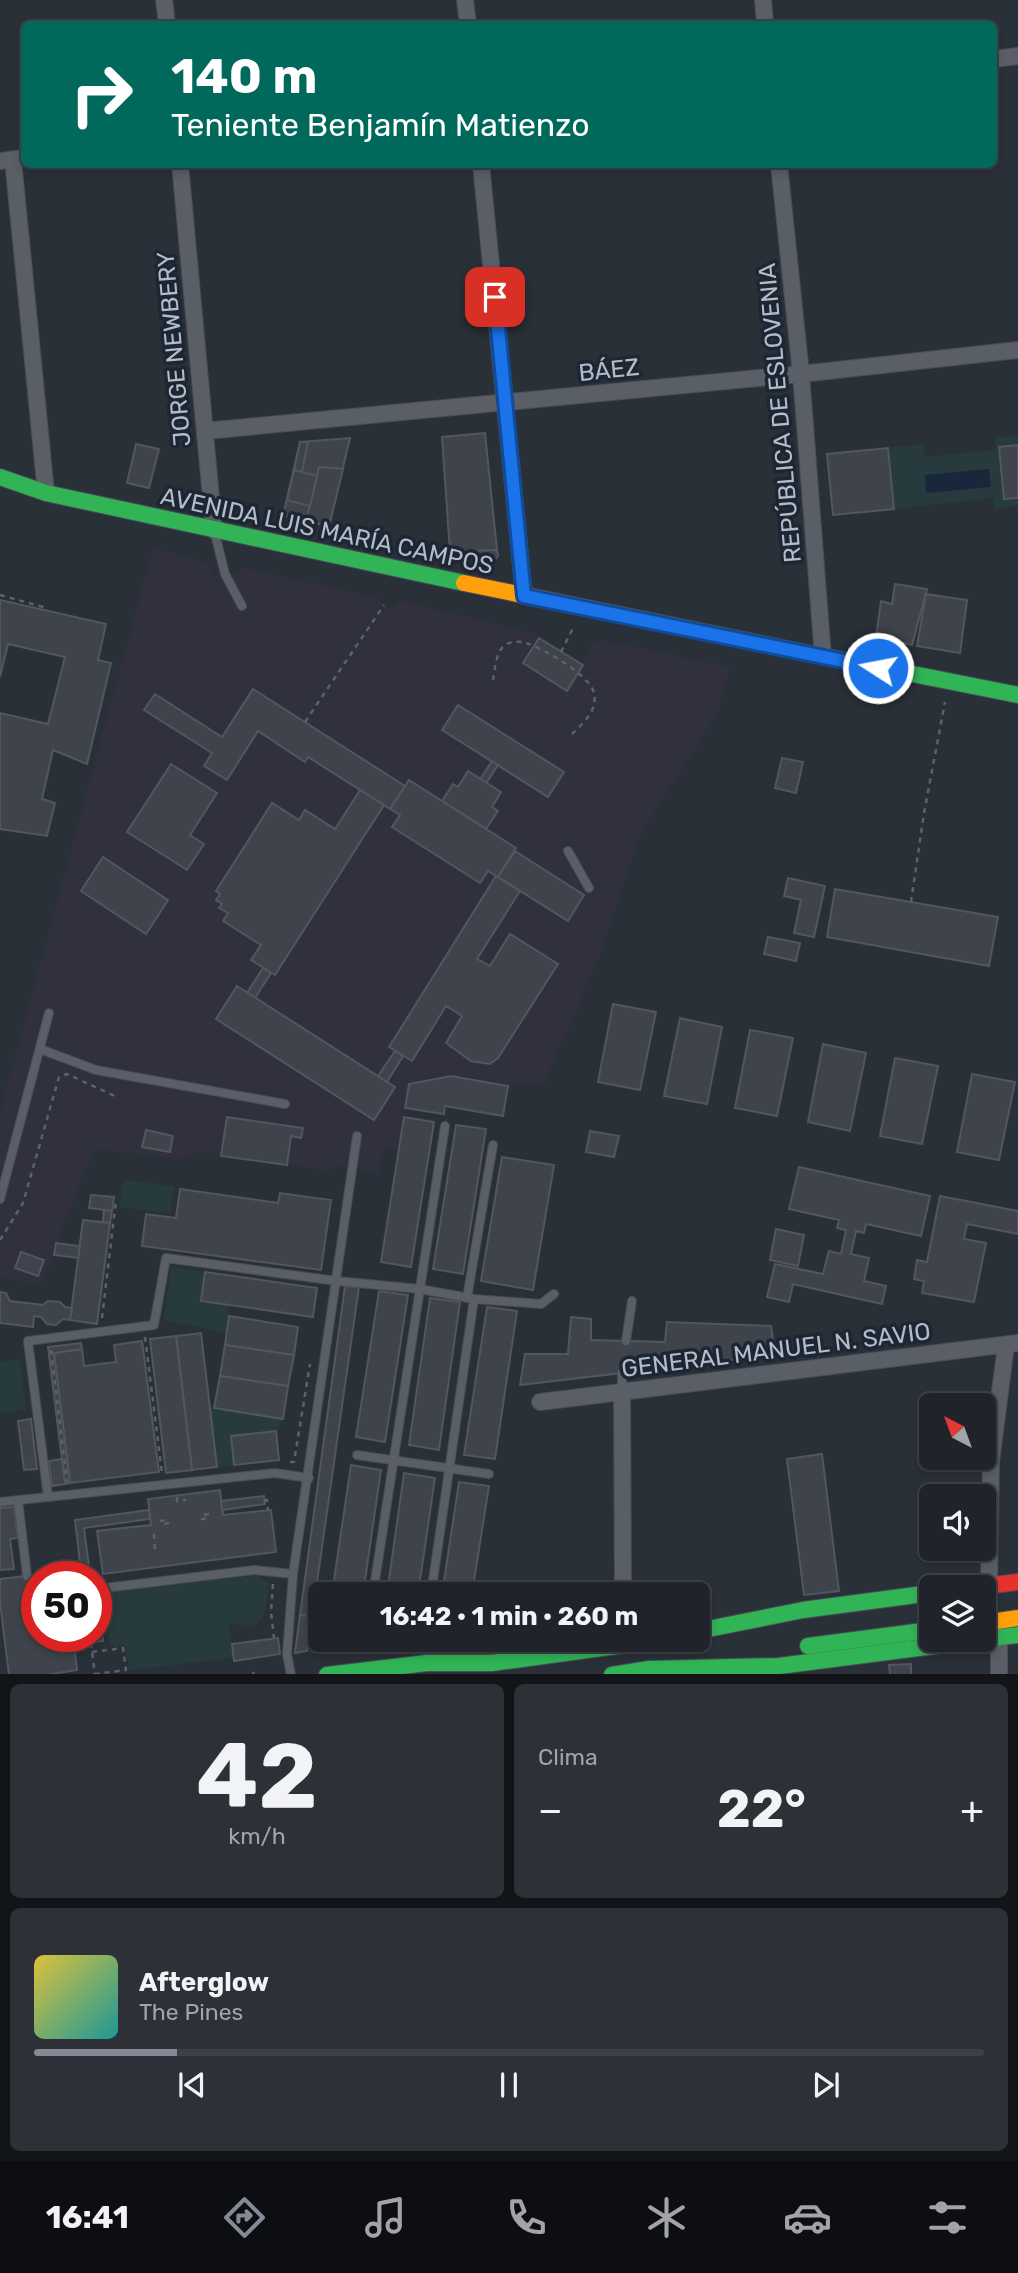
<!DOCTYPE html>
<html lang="es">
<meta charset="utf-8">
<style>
:root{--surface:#20242a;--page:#2d3036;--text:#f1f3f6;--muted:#a2a4a8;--line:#3d4147;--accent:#848b96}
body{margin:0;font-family:Rubik,sans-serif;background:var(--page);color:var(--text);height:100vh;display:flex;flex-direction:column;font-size:26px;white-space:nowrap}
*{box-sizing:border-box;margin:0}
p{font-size:23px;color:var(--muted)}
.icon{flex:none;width:38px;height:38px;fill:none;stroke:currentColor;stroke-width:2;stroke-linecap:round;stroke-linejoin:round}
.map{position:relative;height:1674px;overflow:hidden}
.details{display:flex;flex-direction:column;gap:10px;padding:10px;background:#121417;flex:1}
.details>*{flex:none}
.hud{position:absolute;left:21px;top:21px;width:976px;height:147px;border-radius:10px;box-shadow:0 4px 10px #0003,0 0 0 2px var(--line);background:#00695c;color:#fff;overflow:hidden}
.needle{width:46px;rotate:319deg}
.tools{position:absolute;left:919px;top:1393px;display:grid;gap:14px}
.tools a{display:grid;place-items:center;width:77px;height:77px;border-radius:10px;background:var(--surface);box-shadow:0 4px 10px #0003,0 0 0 2px var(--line);font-size:35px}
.speed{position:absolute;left:21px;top:1561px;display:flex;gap:14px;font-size:35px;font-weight:700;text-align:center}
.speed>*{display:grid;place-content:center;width:91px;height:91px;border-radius:50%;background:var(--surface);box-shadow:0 4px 10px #0003,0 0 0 2px var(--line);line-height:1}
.speed .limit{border:10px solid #d22;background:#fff;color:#111}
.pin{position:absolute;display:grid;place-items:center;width:60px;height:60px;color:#fff;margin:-30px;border-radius:14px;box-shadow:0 4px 10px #0006}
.me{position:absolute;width:77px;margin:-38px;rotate:281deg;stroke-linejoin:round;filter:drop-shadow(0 0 5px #0008)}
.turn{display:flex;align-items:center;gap:24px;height:147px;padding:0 35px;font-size:32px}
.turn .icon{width:91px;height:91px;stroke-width:2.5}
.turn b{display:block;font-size:49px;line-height:60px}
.big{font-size:52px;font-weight:700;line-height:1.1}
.details .widget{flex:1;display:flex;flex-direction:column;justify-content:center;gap:10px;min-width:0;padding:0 24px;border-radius:10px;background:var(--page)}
.details .dial{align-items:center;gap:0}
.dial b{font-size:91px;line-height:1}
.song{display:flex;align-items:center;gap:21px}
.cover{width:84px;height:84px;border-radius:10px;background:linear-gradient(135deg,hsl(50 70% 55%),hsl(180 70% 35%))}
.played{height:7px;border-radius:4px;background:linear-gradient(90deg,var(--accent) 15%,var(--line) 15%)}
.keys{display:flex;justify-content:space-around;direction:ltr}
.heat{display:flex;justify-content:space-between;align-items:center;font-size:38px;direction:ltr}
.details .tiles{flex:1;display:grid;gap:10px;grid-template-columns:1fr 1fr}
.widget:last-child{grid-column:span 2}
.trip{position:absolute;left:308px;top:1582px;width:402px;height:70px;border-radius:10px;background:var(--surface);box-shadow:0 4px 10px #0003,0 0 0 2px var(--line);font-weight:700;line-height:70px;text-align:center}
.dock{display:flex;height:112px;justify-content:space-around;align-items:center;background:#0d0e11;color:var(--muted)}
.dock .icon{width:49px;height:49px}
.dock .on{color:var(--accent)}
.dock b{font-size:32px;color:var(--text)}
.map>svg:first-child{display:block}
.medical{fill:#31303e}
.green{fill:#273a3e;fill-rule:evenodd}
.water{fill:#19273c}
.building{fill:#3f444c;stroke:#52575f;stroke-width:2}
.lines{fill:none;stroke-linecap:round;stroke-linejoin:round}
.lane-casing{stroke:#484c55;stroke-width:10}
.street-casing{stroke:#484c55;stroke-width:18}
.fast-casing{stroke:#484c55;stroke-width:18}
.slow-casing{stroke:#484c55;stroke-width:18}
.jam-casing{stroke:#484c55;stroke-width:18}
.path{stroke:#5c6268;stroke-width:2.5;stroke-dasharray:5 5;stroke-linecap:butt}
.lane{stroke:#5a5e66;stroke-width:8}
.street{stroke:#5a5e66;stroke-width:16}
.fast{stroke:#30b455;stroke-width:16}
.slow{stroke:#ff9f0a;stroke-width:16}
.jam{stroke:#e5322d;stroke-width:16}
.route-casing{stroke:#114b97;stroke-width:18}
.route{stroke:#1a73e8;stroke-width:12}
.labels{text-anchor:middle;stroke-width:7;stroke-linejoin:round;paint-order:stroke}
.street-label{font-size:24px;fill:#b4bcc9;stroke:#1d2633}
</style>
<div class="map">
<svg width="1018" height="1675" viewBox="0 0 1018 1675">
<rect width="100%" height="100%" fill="#2a3038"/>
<polygon class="medical" points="153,548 209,563 214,575 237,574 241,568 376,597 391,610 400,601 539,634 539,638 582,665 593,643 600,640 730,667 718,712 640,834 597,962 544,1083 508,1086 451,1076 409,1084 399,1149 384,1147 379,1173 332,1165 331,1171 196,1151 184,1159 93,1149 41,1284 0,1277 0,1113"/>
<g class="green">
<path d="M1018 435V506L994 509 993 498 894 509 888 448 923 444 925 457 996 450 995 438ZM988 469 991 486 926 492 925 476Z"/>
<polygon points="123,1180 174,1186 170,1213 119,1207"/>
<polygon points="171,1267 205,1272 201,1301 227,1305 229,1316 227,1333 164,1320"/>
<polygon points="20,1359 26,1410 0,1413 0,1362"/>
<polygon points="214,1408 283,1419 276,1431 234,1465 217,1467 210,1409"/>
<path d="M256 1575 269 1583C267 1594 268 1623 252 1625 245 1626 236 1623 229 1624L233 1658 129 1670 125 1645 110 1646 103 1593Z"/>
</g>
<polygon class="water" points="989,469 991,487 926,493 925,475"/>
<g class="building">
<polygon points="485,433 497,550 450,552 442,437"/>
<polygon points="350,438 329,526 283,516 300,442"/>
<polygon points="300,442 308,442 302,472 294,470"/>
<polygon points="136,444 159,449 149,488 127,483"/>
<polygon points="1018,445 1018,498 1004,499 999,447"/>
<polygon points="888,448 894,509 833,515 827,454"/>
<polygon points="319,467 343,469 329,526 306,521"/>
<polygon points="294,470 317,476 310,506 287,500"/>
<polygon points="497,550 498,556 494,561 472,557 472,551"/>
<polygon points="895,584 927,589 912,645 876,637 881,601 892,604"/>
<polygon points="926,594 967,600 960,653 917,646"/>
<polygon points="0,600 106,624 98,660 111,663 87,764 53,750 42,799 55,803 47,836 0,829 0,713 48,724 65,657 8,644 0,677"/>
<polygon points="539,638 583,665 567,691 523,663"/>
<polygon points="253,689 405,786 390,809 308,757 305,762 258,731 227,780 204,766 212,753 144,710 155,694 222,737"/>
<polygon points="458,705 564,772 548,797 442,730"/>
<polygon points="782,758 803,762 796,793 775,788"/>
<polygon points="492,761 498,765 465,816 459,811"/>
<polygon points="171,764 217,793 190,835 204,844 187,870 127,832"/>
<polygon points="468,771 501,792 492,807 498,811 486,829 442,801 453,784 458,787"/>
<polygon points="409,780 516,848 498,877 488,871 480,883 392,827 400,815 390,809"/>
<polygon points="360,790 384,805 275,975 251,960 261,945 223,921 228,913 219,908 222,904 216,900 220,894 216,891 272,803 299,820 305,810 335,829"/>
<polygon points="515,851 584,895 568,921 498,877"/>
<polygon points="103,857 168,900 146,934 81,891"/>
<polygon points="496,876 520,891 477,959 490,966 510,934 558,964 498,1058 490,1064 471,1061 446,1043 462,1016 446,1006 412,1061 389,1047"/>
<polygon points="788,878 825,886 814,937 794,933 801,900 784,896"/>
<polygon points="835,889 998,917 989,966 827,937"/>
<polygon points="768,937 800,943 796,961 764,954"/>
<polygon points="263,968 271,973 255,998 247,993"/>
<polygon points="237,986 395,1087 374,1120 216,1019"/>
<polygon points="613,1004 656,1012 640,1090 598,1082"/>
<polygon points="680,1018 722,1027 707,1104 664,1096"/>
<polygon points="750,1030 793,1038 777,1116 735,1108"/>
<polygon points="823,1044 866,1053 850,1131 808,1122"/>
<polygon points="395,1051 403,1056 387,1082 378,1076"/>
<polygon points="895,1058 938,1066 922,1144 880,1136"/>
<polygon points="972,1074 1015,1082 999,1160 957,1152"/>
<polygon points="451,1076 508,1086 503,1116 445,1106 444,1114 405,1108 409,1084"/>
<polygon points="227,1117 303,1128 301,1138 291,1136 287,1165 221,1156"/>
<polygon points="404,1117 434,1122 411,1267 381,1262"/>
<polygon points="456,1125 486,1129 463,1274 433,1269"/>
<polygon points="146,1130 173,1136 170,1152 142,1147"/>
<polygon points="590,1131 619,1136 614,1157 586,1152"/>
<polygon points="502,1157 554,1165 533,1290 481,1281"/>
<polygon points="799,1167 930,1196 921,1236 866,1224 864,1233 856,1231 851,1254 869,1258 864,1281 886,1286 882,1304 793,1284 789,1302 767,1297 775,1264 823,1274 829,1251 841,1254 846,1230 837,1228 839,1220 789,1209"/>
<polygon points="180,1189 278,1203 280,1193 331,1200 321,1270 142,1246 146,1214 176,1218"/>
<polygon points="91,1195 114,1197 112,1211 89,1208"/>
<polygon points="940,1196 1018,1211 1018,1234 967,1224 964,1239 986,1243 974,1302 922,1293 924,1281 914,1279 917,1260 927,1262"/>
<polygon points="104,1210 112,1211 110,1223 103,1222"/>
<polygon points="83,1220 110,1223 97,1324 70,1320"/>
<polygon points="776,1229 804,1235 798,1266 770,1260"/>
<polygon points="56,1243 80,1246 78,1258 54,1255"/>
<polygon points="21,1252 44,1260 38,1276 15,1268"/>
<polygon points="205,1272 317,1288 313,1317 201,1301"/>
<polygon points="345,1286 359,1287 312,1617 300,1615"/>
<polygon points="379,1291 408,1295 385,1442 356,1437"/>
<polygon points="0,1292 6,1293 10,1301 43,1305 48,1301 60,1302 65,1307 72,1308 70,1320 63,1319 56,1325 47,1324 41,1317 34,1316 33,1327 0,1323"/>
<polygon points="430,1298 460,1302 439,1450 409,1445"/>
<polygon points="487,1307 517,1311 495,1459 464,1455"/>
<polygon points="229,1316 298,1327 294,1355 225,1345"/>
<polygon points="571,1317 591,1319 591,1340 665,1342 667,1322 771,1326 775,1355 520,1385 525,1354 568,1354"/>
<polygon points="201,1333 217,1467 192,1470 176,1336"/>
<polygon points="176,1336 192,1470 166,1473 150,1339"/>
<polygon points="142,1341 159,1472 70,1483 54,1353 82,1349 84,1366 116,1362 114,1345"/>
<polygon points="81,1343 82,1349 54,1353 70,1483 65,1484 48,1347"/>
<polygon points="225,1345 294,1355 288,1386 220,1376"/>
<polygon points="220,1376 288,1386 283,1419 214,1408"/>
<polygon points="31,1419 37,1469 24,1470 18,1421"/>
<polygon points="276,1431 279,1460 234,1465 231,1436"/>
<polygon points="822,1454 839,1591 804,1595 787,1459"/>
<polygon points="62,1459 65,1484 52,1486 49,1461"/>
<polygon points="351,1465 381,1470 363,1594 332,1594"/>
<polygon points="404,1473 435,1478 418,1594 387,1594"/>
<polygon points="459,1482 489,1486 472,1594 442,1594"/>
<polygon points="220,1490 223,1515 271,1510 276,1552 103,1574 97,1531 151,1525 148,1499"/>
<polygon points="264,1496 265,1504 222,1510 221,1501"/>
<polygon points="14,1507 18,1538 10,1539 14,1569 0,1570 0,1508"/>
<polygon points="149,1510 150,1519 84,1528 90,1574 77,1577 75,1563 80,1563 75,1520"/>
<polygon points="65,1571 66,1577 37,1577 37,1636 96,1636 98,1599 103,1641 74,1645 77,1670 46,1675 9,1675 0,1602 0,1579"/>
<polygon points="679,1583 701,1584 699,1602 698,1594 677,1594"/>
<polygon points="300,1615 312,1617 307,1651 295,1653"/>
<polygon points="278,1638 280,1654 234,1661 232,1644"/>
<polygon points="911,1664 911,1675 890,1675 889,1665"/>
</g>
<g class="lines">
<g class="lane-casing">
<g id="lane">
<polyline points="215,534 225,574 242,606"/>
<polyline points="568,851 589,888"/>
<polyline points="40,1049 96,1070 285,1104"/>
<polyline points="0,1199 49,1013"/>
<polyline points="467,1298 493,1145"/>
<polyline points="626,1341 632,1301"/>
<polyline points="622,1373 622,1391"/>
<polyline points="357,1455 489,1474"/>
<polyline points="48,1497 28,1341 154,1325 166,1258 337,1281 420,1289 474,1299 541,1304 554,1294"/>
<polyline points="18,1500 27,1576"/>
<polyline points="0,1502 275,1473 309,1478"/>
<polyline points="96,1589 254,1570 293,1574"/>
<polyline points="373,1594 445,1126"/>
<polyline points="431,1594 474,1299"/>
<polyline points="291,1675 287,1654 293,1574 357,1136"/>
</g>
</g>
<g class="street-casing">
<g id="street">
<polyline points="164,0 167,24"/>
<polyline points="465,0 468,24"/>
<polyline points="763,0 765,24"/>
<polyline points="994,59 1018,56"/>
<polyline points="13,160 46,493"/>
<polyline points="0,161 24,158"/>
<polyline points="180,164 214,530"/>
<polyline points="481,164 524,596"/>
<polyline points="779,164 801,374 823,657"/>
<polyline points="205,431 801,374 1018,350"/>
<polyline points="622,1391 623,1594"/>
<polyline points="540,1402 1018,1343"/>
<polyline points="989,1586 991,1462 1006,1345"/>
<polyline points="999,1675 999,1637"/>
</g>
</g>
<g class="fast-casing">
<g id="fast">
<polyline points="0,477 46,493 464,583"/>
<polyline points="787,649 1018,695"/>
<polyline points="698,1631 803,1610 931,1593"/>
<polyline points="984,1639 1018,1635"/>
<polyline points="808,1646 931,1630"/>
<polyline points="327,1675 427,1663 492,1663 660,1640"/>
<polyline points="612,1675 649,1669 779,1666 980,1640"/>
</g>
</g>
<g class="slow-casing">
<g id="slow">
<polyline points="464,583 787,649"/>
<polyline points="984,1623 1018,1618"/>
</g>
</g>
<g class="jam-casing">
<polyline id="jam" points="978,1587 1018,1582"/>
</g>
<g class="path">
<polyline points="0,595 47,608"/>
<polyline points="561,652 574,626"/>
<path d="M493 680C495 669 496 651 505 645 511 641 520 641 526 643 543 648 591 676 594 693 598 711 583 723 572 734"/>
<polyline points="305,722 384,605"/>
<polyline points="911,902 924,813 945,702"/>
<polyline points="0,1240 23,1203 59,1077 67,1074 117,1097"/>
<polyline points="102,1318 116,1200"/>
<polyline points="145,1337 162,1473"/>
<polyline points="51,1350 67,1482"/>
<polyline points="290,1462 294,1462 310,1364"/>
<polyline points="177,1497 177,1501 186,1500"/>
<polyline points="264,1501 267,1500 268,1510"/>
<polyline points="209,1514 202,1515 202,1519 210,1518"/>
<polyline points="160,1521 168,1520 168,1523 161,1525"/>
<polyline points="154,1534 155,1551"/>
<polyline points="273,1584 271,1612 274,1638"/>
<polyline points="91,1643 95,1675"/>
<polyline points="92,1652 123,1648 126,1670 95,1674"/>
<polyline points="253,1672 254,1675"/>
</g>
<use href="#lane" class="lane"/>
<use href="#street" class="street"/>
<use href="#fast" class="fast"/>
<use href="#slow" class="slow"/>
<use href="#jam" class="jam"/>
</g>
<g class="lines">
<g class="route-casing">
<polyline id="route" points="495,297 524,596 878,668"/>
</g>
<use href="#route" class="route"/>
</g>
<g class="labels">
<g class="street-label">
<text transform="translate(174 349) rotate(-95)" y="8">JORGE NEWBERY</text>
<text transform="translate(609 370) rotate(-6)" y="8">BÁEZ</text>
<text transform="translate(780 413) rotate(-95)" y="8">REPÚBLICA DE ESLOVENIA</text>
<text transform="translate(327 531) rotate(12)" y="8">AVENIDA LUIS MARÍA CAMPOS</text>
<text transform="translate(776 1350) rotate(-7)" y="8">GENERAL MANUEL N. SAVIO</text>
</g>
</g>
</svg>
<div class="tools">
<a><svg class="needle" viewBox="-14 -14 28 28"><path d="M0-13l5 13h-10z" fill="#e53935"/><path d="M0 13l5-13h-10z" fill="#a2a4a8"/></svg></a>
<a><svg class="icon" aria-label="sound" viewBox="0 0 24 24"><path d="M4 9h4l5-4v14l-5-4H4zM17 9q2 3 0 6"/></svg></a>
<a><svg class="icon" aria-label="layers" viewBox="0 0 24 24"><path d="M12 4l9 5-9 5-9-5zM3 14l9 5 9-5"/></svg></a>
</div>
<div class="speed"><div class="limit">50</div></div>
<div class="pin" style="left:495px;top:297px;background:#d93025"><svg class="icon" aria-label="arrive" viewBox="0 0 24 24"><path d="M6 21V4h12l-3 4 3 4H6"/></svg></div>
<svg class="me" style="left:878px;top:668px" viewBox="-20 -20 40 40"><circle r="17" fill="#1a73e8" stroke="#fff" stroke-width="3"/><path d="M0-11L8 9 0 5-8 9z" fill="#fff"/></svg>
<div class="trip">16:42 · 1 min · 260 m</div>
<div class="hud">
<div class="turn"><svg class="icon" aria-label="right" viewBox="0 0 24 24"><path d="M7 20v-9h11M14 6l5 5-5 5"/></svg><div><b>140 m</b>Teniente Benjamín Matienzo</div></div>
</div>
</div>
<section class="details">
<div class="tiles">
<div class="widget dial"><b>42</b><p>km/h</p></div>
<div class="widget"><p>Clima</p>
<div class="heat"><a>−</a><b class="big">22°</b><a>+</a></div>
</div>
<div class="widget">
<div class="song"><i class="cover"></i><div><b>Afterglow</b><p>The Pines</p></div></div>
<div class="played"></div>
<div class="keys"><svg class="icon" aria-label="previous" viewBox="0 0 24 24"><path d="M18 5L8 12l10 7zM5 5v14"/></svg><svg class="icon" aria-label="pause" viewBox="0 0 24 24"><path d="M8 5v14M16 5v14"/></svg><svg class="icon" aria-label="next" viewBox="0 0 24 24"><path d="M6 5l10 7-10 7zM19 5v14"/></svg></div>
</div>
</div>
</section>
<nav class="dock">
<b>16:41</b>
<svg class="icon on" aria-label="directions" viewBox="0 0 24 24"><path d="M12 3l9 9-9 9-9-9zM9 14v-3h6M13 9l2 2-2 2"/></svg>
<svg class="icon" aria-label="music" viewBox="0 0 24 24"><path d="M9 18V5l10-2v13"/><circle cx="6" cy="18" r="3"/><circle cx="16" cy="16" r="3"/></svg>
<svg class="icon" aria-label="phone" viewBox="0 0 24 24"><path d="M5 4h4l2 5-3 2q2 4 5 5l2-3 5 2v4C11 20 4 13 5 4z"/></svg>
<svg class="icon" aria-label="climate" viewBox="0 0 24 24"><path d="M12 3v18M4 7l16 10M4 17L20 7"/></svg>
<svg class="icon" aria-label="car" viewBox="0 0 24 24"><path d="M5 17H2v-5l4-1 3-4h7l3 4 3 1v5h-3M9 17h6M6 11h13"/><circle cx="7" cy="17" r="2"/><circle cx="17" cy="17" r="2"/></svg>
<svg class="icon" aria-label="filters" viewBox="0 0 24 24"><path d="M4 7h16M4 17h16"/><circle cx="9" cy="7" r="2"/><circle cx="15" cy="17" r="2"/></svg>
</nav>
